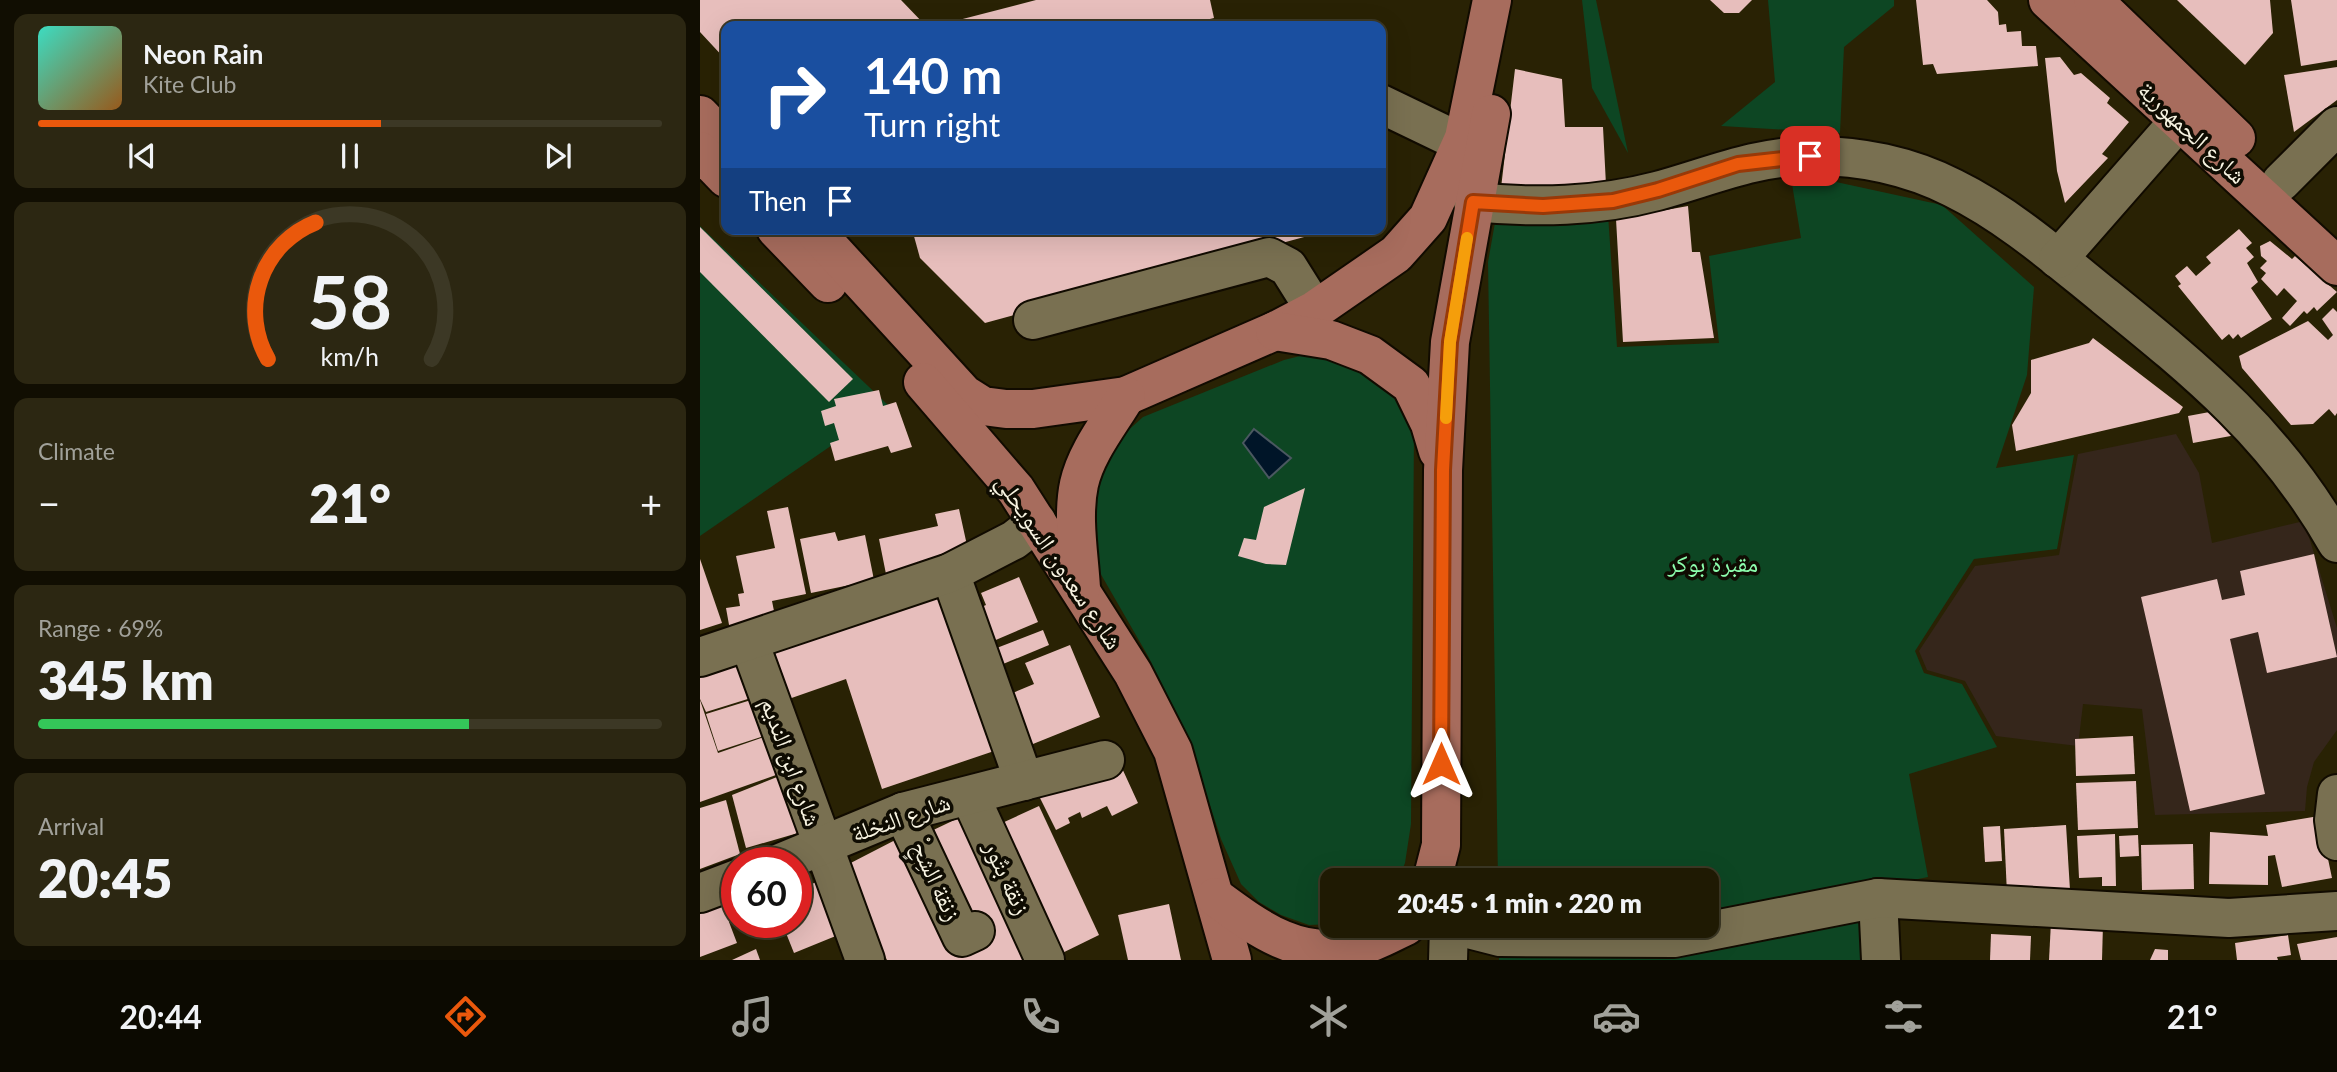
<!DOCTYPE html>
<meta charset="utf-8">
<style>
:root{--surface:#1f1a03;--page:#2c2712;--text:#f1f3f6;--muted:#a1a19a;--line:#3c3825;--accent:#ea580c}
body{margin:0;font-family:Lato,"Noto Naskh Arabic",sans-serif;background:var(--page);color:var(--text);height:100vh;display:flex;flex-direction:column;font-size:26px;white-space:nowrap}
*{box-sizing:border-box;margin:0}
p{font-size:23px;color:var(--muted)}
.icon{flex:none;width:38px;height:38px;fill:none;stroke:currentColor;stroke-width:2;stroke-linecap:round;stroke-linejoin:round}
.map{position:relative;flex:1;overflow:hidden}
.details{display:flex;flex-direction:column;gap:14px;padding:14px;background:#110e02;width:700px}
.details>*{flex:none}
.hud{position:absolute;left:21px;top:21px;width:665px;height:214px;border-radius:14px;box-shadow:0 7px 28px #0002,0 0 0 2px var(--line);background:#1a4fa0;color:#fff;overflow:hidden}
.speed{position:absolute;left:21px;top:847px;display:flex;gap:14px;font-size:35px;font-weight:700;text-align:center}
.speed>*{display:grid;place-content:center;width:91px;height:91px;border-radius:50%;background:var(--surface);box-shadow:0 7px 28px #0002,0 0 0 2px var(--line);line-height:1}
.speed .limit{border:10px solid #d22;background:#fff;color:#111}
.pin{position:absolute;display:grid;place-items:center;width:60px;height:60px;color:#fff;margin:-30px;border-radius:14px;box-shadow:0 4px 10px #0006}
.me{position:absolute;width:77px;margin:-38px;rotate:0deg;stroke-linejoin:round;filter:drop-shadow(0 0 5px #0008)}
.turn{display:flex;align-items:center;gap:24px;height:147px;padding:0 28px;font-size:32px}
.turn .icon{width:91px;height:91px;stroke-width:2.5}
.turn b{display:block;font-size:49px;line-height:60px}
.then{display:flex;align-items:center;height:66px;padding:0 28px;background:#0003;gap:14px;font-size:26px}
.big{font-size:52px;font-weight:800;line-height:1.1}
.details .widget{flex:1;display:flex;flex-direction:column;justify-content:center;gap:10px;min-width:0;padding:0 24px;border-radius:14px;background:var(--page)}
.details .dial{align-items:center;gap:0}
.dial svg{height:182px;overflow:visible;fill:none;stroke:var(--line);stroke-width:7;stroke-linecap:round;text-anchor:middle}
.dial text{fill:var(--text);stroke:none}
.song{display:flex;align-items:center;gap:21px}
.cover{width:84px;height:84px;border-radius:10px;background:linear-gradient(135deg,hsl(170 70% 55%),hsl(30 70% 35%))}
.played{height:7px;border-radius:4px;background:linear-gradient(90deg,var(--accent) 55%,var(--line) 55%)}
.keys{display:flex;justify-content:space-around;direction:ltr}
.heat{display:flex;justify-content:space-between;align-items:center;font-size:38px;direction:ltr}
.charge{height:10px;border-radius:5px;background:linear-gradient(90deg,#34c759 69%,var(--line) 0)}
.trip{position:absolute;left:620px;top:868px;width:399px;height:70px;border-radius:14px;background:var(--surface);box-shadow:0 7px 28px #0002,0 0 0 2px var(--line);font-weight:800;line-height:70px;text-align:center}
.menu{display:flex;height:112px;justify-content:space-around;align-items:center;background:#0c0a01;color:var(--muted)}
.menu .icon{width:49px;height:49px}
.menu .current{color:var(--accent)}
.menu b{font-size:32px;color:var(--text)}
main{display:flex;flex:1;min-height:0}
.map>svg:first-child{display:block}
.education{fill:#35261b}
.green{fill:#0d4623}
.water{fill:#001528;stroke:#4a5860;stroke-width:2}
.building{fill:#e7bebc}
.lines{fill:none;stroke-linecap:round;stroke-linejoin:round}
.minor-casing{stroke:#110b00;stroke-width:42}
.major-casing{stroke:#110b00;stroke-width:42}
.minor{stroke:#797051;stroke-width:38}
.major{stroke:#a76c5d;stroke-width:38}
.route-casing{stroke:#983908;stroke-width:18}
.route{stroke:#ea580c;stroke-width:12}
.slow{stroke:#f59e0b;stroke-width:12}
.labels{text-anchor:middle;stroke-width:7;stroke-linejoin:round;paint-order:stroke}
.street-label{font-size:24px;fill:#f8f4e2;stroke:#0f0c02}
.park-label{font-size:24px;fill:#8cfead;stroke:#0f0c02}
</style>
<main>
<section class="details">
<div class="widget">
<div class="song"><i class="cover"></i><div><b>Neon Rain</b><p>Kite Club</p></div></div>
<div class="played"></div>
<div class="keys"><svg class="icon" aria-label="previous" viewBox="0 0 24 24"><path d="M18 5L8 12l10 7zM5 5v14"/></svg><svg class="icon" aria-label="pause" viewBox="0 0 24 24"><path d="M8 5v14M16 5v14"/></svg><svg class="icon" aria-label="next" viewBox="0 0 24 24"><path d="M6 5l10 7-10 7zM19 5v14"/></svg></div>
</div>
<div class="widget dial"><svg viewBox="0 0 100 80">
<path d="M14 69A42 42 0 1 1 86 69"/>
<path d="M14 69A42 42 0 0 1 35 9" stroke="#ea580c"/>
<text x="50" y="56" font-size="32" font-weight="700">58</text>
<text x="50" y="72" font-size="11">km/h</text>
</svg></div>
<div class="widget"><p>Climate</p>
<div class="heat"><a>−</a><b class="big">21°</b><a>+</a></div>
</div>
<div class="widget"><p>Range · 69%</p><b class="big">345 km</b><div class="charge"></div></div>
<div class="widget"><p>Arrival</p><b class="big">20:45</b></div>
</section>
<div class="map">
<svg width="1637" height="960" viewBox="0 0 1637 960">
<rect width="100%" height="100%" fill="#292204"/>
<polygon class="education" points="1476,434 1499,473 1512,543 1604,521 1637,628 1637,730 1614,762 1607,787 1605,811 1455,815 1442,709 1383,704 1378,746 1296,736 1265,681 1227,670 1219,651 1275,566 1359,555 1378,454"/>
<g class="green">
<polygon points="882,0 896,0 928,153 892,88"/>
<polygon points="1068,0 1194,0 1194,6 1144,47 1140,133 1021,126 1075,82"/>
<polygon points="1127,180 1242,205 1334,287 1327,375 1296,468 1374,455 1357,549 1274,559 1215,651 1224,673 1262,684 1297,747 1209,774 1228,877 1006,922 1006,880 798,880 788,262 796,217 908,214 917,347 1019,343 1009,256 1101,238 1092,184"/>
<polygon points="0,226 189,406 0,536"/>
<polygon points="616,352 640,356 694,390 714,431 711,824 705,863 698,880 632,880 632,924 609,925 581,915 559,902 541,884 521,839 486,732 448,656 399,571 392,542 396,484 407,456 423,435 443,417 584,360"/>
<polygon points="1159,910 1161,960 799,960 799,946"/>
</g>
<polygon class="water" points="554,429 591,458 569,478 543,443"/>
<g class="building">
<polygon points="0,0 201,0 226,26 26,26 26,60 0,32"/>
<polygon points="336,0 510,0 514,18 481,26 252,26 251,22"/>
<polygon points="1010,0 1052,0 1039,13 1024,13"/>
<polygon points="1216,0 1287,0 1298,12 1299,25 1306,24 1307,32 1321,31 1322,46 1336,46 1338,66 1237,74 1233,64 1223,65"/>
<polygon points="1477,0 1570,0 1573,33 1545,65"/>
<polygon points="1591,0 1637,0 1637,60 1601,66"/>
<polygon points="1360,57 1374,75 1381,73 1410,98 1407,103 1429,122 1402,154 1408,158 1365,203 1357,171 1345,58"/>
<polygon points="1637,67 1637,100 1594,132 1584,75"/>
<polygon points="815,69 862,79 865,127 903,127 906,185 801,188"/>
<polygon points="988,206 992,252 1000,252 1014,338 923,342 916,219"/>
<polygon points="0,227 153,379 129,402 0,272"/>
<polygon points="212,229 630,229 630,230 285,323 220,258"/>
<polygon points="1539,229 1552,243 1546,248 1554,257 1547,263 1558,282 1551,288 1572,319 1541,338 1538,334 1533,339 1529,334 1522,340 1478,286 1481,284 1475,276 1487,266 1496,276 1511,263 1506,257"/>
<polygon points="1570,241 1592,259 1595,256 1637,292 1617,311 1614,307 1607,314 1604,311 1590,326 1582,318 1597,301 1584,288 1577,296 1561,279 1566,273 1560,268 1567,261 1561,256 1560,246"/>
<polygon points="1633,308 1637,312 1637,413 1635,416 1629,409 1613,424 1591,425 1542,368 1539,356 1608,321 1628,340 1633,335 1622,319"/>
<polygon points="1393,338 1483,407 1479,413 1316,451 1312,425 1331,393 1331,360 1389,343"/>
<polygon points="179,390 183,406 196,402 212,447 191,453 188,446 135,461 130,443 139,440 134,423 125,426 121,411 136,406 134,399"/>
<polygon points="1531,408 1536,435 1493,443 1488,416"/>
<polygon points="605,488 586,565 566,564 538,556 544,538 556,540 564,507"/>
<polygon points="88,507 106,594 72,601 75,616 31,636 26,608 40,606 38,594 44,593 36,556 75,548 67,511"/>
<polygon points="259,509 270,559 186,574 179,539 238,526 235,514"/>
<polygon points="135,532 138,541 165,535 174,580 111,593 100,539"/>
<polygon points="1614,554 1637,657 1567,673 1558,632 1530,639 1565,794 1490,811 1441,597 1517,579 1522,600 1545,595 1540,571"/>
<polygon points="0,559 22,623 0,630"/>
<polygon points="319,577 338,622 284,645 270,612 286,605 281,593"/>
<polygon points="242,587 303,748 182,789 146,679 83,701 65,652"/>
<polygon points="343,630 349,645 296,667 289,651"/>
<polygon points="370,645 400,717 328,746 308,695 334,684 325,663"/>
<polygon points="40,659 51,698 6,712 0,699 0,672"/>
<polygon points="0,700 18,753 64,737 76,775 0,802"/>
<polygon points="51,700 64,736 18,751 6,714"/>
<polygon points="1433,736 1435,774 1376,776 1375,739"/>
<polygon points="421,766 438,803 412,816 407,806 382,818 380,812 368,818 370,823 356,830 339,796"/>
<polygon points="77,777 98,833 46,848 32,795"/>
<polygon points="1436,781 1438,828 1378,830 1376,783"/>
<polygon points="26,800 40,854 0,869 0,808"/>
<polygon points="339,806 399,935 350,959 289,829"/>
<polygon points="267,814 342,960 187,960 141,868 203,836 227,833"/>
<polygon points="1619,816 1632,878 1582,887 1575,855 1568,856 1568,885 1509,884 1510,832 1568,836 1566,825"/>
<polygon points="1366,825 1370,890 1307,894 1304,829"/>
<polygon points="1300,826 1302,861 1285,862 1283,827"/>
<polygon points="1415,834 1416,886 1402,886 1402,877 1379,878 1377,836"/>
<polygon points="1438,835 1439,856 1420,857 1419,836"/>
<polygon points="1493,844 1494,889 1442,890 1441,845"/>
<polygon points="127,878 148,931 94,953 82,923 73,927 71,922 96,922 96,890"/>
<polygon points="32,889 37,903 37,919 29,922 37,943 0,957 0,901"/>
<polygon points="469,904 481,960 428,960 418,915"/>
<polygon points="1351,922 1403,924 1402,960 1349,960"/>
<polygon points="1291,934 1331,936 1330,960 1290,960"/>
<polygon points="1588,935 1591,955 1577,957 1578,960 1537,960 1535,943"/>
<polygon points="1637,937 1637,960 1601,960 1597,944"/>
<polygon points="56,949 60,960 32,960"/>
<polygon points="1455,949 1468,950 1468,960 1450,960"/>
</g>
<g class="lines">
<g class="minor-casing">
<g id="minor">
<polyline points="681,104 762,143"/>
<polyline points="1581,182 1637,126"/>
<path d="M773 202C836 208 896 207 957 191 1009 177 1055 156 1110 156 1159 155 1210 166 1253 188 1308 215 1356 257 1403 295 1498 372 1576 435 1637 543"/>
<polyline points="1358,259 1479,121"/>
<polyline points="333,320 569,257 588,267 615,310"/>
<polyline points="250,573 324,781"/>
<polyline points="49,642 165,960"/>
<polyline points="0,657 250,573 314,540 337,522"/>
<polyline points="1637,794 1634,820 1637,841"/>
<polyline points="270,796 345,960"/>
<polyline points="203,812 262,937 275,931"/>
<polyline points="80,863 203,812 405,760"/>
<polyline points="0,893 37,879"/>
<polyline points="1178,898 1181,960"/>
<polyline points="757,926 800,937 974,938 1178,898 1529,918 1637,911"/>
<polyline points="748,960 749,926"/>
</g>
</g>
<g class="major-casing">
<g id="major">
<polyline points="1348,0 1637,266"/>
<polyline points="1393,0 1536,138"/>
<polyline points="0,115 26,142"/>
<polyline points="0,151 26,178"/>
<polyline points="76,229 128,283"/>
<polyline points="113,229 264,394 283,406 306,409 333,409 426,396 575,331 615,310 696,254 728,218 764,138 792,0"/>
<polyline points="575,331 631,340 670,355 711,385 730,424 738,451"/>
<polyline points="223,382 316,490 433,673 473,751 532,960"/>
<path d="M381 588C379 554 372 517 379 484 386 452 410 423 426 396"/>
<polyline points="732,880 741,845 743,470 750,342 791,114"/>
<path d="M515 897C561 931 600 960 660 946 676 942 691 933 706 926"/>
</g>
</g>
<use href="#minor" class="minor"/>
<use href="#major" class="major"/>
</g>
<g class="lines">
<g class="route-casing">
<polyline id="route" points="741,764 743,470 750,342 773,202 843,206 913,201 958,190 1038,164 1110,156"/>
</g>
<use href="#route" class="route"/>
<polyline class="slow" points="746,418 750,342 767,238"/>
</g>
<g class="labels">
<g class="street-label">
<text transform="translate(1492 133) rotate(43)" y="8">شارع الجمهورية</text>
<text transform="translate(359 562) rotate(56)" y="8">شارع سعدون السويحلي</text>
<text transform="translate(91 762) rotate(70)" y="8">شارع ابن النديم</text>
<text transform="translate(201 818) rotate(-19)" y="8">شارع النخلة</text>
<text transform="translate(307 878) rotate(65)" y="8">زنقة بتٌور</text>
<text transform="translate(236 881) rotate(65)" y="8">ْزنقة الشِحٍ</text>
</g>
<g class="park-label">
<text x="1013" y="572">مقبرة بوكر</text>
</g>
</g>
</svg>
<div class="speed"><div class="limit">60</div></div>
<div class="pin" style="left:1110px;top:156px;background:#d93025"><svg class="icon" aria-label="arrive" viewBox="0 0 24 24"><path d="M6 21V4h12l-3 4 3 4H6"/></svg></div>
<svg class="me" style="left:741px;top:764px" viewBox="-20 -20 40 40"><path d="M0-17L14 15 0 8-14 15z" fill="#ea580c" stroke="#fff" stroke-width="4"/></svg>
<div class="trip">20:45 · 1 min · 220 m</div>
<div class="hud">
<div class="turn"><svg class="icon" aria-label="right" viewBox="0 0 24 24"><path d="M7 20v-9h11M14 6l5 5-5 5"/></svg><div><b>140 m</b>Turn right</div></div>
<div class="then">Then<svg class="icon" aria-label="arrive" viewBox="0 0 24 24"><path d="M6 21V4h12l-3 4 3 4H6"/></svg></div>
</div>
</div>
</main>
<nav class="menu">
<b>20:44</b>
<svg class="icon current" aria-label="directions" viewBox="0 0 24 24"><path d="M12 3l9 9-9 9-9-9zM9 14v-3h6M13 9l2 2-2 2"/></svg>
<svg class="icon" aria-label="music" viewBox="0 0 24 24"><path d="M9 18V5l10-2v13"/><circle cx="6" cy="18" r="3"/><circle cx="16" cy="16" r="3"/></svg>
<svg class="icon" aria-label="phone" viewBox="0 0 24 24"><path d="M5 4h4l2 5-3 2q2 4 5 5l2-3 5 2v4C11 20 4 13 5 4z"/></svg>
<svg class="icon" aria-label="climate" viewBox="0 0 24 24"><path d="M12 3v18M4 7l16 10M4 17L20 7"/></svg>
<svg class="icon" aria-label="car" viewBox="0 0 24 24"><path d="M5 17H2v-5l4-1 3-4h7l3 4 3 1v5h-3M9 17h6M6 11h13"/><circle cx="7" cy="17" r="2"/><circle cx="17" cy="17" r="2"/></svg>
<svg class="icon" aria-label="filters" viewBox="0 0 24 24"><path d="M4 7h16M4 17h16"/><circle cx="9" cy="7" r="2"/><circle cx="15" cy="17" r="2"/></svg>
<b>21°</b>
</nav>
